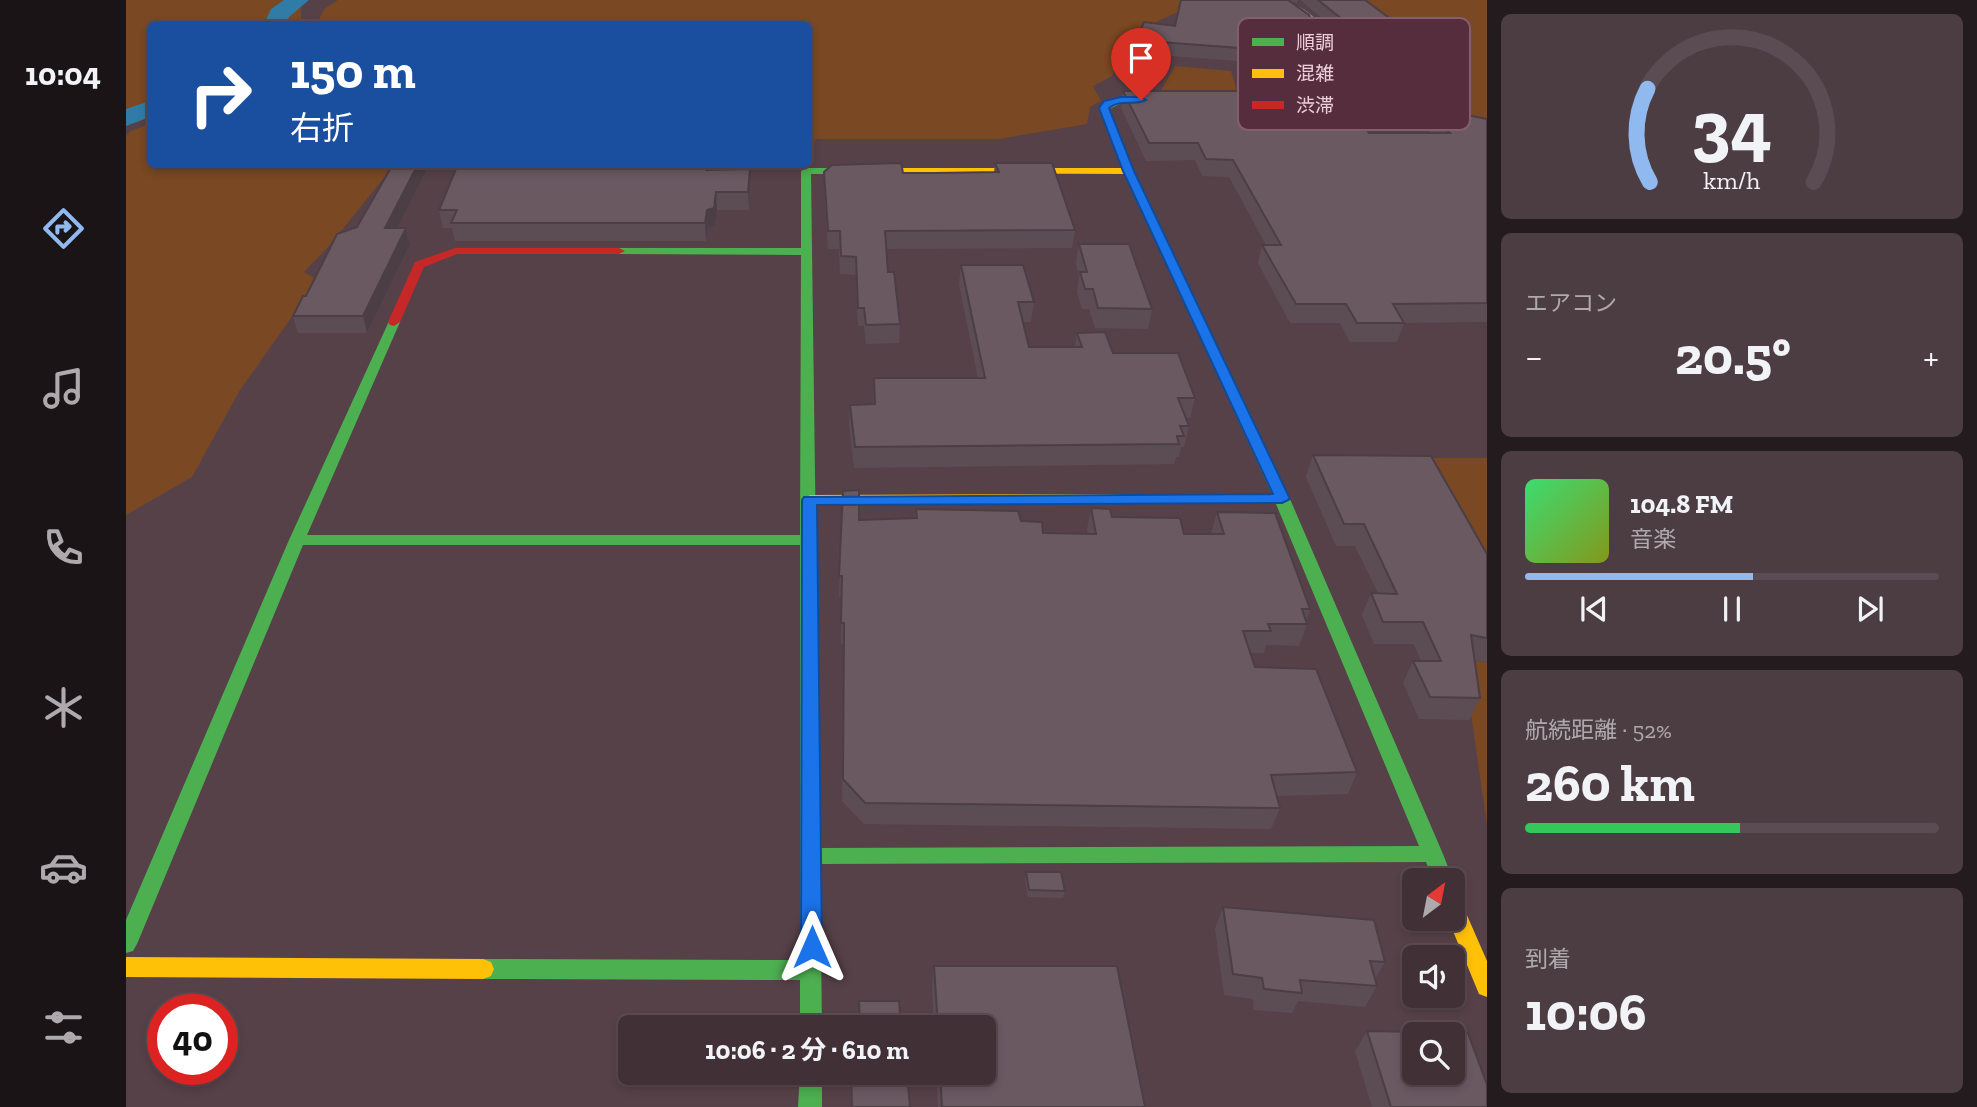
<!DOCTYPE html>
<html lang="ja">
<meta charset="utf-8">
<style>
:root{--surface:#413137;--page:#4c3d42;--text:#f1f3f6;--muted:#aea9ad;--line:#5a4c52;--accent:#90b9f0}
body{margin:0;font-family:"Zilla Slab","Noto Sans JP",serif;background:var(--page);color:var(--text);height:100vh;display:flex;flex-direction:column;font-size:26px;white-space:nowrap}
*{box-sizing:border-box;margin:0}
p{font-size:23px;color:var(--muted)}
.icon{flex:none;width:38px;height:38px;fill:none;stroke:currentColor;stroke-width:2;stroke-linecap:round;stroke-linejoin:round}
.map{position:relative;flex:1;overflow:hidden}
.side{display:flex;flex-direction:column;gap:14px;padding:14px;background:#241b1e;width:490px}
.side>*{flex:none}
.guide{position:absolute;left:21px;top:21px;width:665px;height:147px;border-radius:10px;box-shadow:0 4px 10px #0003,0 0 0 2px var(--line);background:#1a4fa0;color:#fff;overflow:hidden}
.needle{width:46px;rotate:32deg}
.tools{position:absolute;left:1276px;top:868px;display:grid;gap:14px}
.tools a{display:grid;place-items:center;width:63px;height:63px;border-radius:10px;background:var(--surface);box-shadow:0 4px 10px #0003,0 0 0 2px var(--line);font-size:35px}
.speed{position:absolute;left:21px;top:994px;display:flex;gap:14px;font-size:35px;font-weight:700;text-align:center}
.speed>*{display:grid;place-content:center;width:91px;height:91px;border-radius:50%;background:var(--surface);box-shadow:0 4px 10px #0003,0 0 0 2px var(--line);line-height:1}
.speed .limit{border:10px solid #d22;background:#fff;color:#111}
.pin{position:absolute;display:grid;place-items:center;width:60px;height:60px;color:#fff;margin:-72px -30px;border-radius:50% 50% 50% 0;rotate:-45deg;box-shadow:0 0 7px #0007}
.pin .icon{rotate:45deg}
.me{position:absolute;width:77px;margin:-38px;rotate:0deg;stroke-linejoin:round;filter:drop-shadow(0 0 5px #0008)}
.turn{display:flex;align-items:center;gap:24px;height:147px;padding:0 28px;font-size:32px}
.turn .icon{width:91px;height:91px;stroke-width:2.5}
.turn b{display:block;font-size:49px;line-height:60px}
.big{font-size:52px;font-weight:700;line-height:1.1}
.side .widget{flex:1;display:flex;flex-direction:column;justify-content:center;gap:10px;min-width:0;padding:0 24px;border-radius:10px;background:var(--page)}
.side .dial{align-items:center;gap:0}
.dial svg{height:182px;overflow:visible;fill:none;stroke:var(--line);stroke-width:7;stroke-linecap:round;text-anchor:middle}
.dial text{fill:var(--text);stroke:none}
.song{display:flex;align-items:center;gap:21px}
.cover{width:84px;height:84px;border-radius:10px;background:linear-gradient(135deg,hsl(140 70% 55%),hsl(70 70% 35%))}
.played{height:7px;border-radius:4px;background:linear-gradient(90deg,var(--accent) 55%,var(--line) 55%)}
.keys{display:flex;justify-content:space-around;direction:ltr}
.heat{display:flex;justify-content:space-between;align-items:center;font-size:38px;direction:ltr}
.charge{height:10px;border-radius:5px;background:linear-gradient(90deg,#34c759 52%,var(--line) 0)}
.trip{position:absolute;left:492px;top:1015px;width:378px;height:70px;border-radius:10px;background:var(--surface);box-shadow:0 4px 10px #0003,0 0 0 2px var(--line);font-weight:700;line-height:70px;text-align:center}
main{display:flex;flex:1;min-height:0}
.dock{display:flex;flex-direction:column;width:126px;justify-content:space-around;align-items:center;background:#1a1416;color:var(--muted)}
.dock .icon{width:49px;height:49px}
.dock .current{color:var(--accent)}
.dock b{font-size:32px;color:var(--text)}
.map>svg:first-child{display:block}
.green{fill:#7a4822}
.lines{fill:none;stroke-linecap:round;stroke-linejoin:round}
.river{fill:#307ca6;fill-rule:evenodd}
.street{fill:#867b8a;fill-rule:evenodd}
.fast{fill:#4caf50;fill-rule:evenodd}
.slow{fill:#ffc107;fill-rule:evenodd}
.jam{fill:#c62828;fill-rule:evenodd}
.wall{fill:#5c4d54}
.shaded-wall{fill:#4b3e45}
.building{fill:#6b5962;stroke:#4b3e45;stroke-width:2;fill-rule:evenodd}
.route{fill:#1a73e8;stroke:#114b97;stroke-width:2}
.key{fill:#562d3d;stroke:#835e6c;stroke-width:2}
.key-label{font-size:19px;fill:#ebd0d9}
</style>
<main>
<nav class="dock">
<b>10:04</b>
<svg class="icon current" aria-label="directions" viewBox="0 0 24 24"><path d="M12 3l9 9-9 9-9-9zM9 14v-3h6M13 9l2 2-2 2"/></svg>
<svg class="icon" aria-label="music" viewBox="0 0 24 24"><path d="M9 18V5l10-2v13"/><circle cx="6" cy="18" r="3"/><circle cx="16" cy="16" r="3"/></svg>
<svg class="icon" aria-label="phone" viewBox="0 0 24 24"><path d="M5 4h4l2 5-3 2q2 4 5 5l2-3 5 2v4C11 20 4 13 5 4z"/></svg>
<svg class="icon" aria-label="climate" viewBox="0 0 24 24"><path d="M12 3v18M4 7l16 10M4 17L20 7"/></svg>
<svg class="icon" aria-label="car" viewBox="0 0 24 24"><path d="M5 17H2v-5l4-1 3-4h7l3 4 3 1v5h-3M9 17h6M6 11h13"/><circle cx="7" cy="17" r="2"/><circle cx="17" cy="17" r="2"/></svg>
<svg class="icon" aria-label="filters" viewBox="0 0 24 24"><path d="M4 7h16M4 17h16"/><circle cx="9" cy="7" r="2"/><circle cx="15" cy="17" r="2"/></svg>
</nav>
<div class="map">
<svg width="1361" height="1107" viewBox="0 0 1361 1107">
<rect width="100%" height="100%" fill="#574149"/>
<g class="green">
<polygon points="0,0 169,0 175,4 175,23 24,24 24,111 0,120"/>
<polygon points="212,0 1058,0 1065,6 1028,23 997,52 986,76 967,86 975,101 964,107 961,124 873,139 691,139 683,145 682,24 191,24 198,9"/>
<polygon points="1238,0 1361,0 1361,124 1325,116 1317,88 1299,71 1286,39"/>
<polygon points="1049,66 1105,71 1112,95 1068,90 1034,92"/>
<polygon points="24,124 24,164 268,165 204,245 178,272 192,280 114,390 66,477 0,515 0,136 5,131"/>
<polygon points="1298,458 1361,458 1361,598"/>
<polygon points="1337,658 1361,663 1361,825"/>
</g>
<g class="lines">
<g class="river">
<polygon points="158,0 183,0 163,17 160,24 138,24 145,9"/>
<polygon points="24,101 24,117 0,126 0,109"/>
</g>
<g class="street">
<path d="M1146 0C1176 0 1203 24 1208 53 1197 72 1180 76 1163 89 1156 93 1153 101 1146 104L1140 100C1154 77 1183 75 1196 53L1187 29Z"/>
<path d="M1190 96C1248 99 1304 112 1361 124V132L1255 110 1185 103V97Z"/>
</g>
<g class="fast">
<polygon points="997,96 1037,97 1042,100 1037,103 999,102 983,109 1008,171 1164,499 1317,854 1327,880 1326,881 1307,880 1300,862 694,864 696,1027 674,1027 674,980 357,979 349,976 346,969 349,962 357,959 674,960 674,545 177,545 11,944 7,951 0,953 0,920 163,540 264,319 268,318 274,322 181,535 674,535 675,255 493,254 487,251 493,248 675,248 675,171 680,168 751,168 756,171 751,174 685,174 694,848 1293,846 1150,504 1003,504 995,499 1003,494 1146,494 998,171 973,108"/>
<polygon points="674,1073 696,1073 696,1107 672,1107"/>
</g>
<g class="slow">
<polygon points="751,168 1003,168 1008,171 1003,174 747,173 747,169"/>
<polygon points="1003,494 1011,499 1008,502 684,505 676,500 684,495"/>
<polygon points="1326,894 1333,897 1361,961 1361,997 1353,994 1322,919 1326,919"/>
<polygon points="0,957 357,959 365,962 368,969 365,976 357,979 0,977"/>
</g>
<polygon class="jam" points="329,248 493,248 499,251 493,254 331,254 298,267 274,322 268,326 264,325 262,322 289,262"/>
</g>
<g class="wall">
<polygon points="1055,0 1172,0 1171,3 1162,0 1191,37 1187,50 1165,48 1168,59 1165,72 1126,69 1125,62 1032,55 1030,64 1011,61 1012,45 1014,32 1049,26"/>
<polygon points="1174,0 1239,0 1300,60 1296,73 1266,71 1245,30 1213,32"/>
<polygon points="997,91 1243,133 1303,133 1308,115 1361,119 1361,322 1278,323 1271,342 1224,342 1214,323 1164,323 1132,263 1136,245 1140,245 1103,177 1076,176 1069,160 1020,161 995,108"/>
<polygon points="869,163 949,230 946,248 760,249 762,272 774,324 773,343 740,344 738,326 732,326 730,275 714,274 713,249 702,249 698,189 698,172 809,173 868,172"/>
<polygon points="332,164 581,164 581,170 624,187 623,210 591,210 589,226 582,228 580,241 329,241 326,228 317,228 313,210"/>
<polygon points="301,169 271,228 280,228 284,244 241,333 172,333 167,316 180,296"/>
<polygon points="953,244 1026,309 1022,329 969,328 963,309 956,309 951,292 953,276 950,263"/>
<polygon points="835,265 908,302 905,322 897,322 903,347 949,347 951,333 1069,398 1064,418 1060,418 1063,426 1058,447 1055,447 1053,457 1050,457 1048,464 728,468 723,425 724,405 747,404 748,378 852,378 833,284"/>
<polygon points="1187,455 1361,554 1361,663 1348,660 1354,698 1343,720 1293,719 1277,683 1287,661 1295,661 1288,644 1248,644 1236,615 1245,593 1252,593 1229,546 1210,546 1180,477"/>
<polygon points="717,491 733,520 789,518 790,509 895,521 917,533 962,534 961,530 965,508 986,517 1058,534 1085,534 1091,512 1184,609 1180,621 1181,624 1173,646 1140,645 1138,653 1124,653 1129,667 1231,772 1222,794 1151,796 1154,808 1145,829 738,824 716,801 718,644 715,644 715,597 713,597"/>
<polygon points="900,872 939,891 937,898 902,897 899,879"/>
<polygon points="1097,907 1259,962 1249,979 1251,986 1239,1007 1172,1001 1166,1013 1128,1010 1127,999 1098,995 1089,929"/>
<polygon points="808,966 1019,1107 812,1107 810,1073 858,1073 858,1027 808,1027 806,986"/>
<polygon points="1241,1031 1361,1107 1246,1107 1229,1051"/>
<polygon points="724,1073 781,1073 784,1107 725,1107"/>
</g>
<g class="shaded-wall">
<polygon points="292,164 300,164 301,169 263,244 259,228"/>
<polygon points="624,169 624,187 623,210 622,192"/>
<polygon points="590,192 591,210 589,226 582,228 580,241 579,223 581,210"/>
<polygon points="280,228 284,244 241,333 237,316"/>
</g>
<g class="building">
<polygon points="1055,0 1162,0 1183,15 1191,37 1162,36 1168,59 1128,57 1127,49 1034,42 1033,51 1013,49 1014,32 1018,22 1049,26"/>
<polygon points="1192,0 1239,0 1285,34 1300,60 1270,58 1248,18 1216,19"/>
<polygon points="997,91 1205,91 1213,94 1243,133 1324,133 1308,115 1341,115 1361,119 1361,303 1267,304 1278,323 1231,323 1220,304 1170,304 1136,245 1155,245 1107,160 1080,159 1072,143 1023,143"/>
<polygon points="775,163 777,173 809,173 873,172 869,163 926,163 949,230 759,231 762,272 768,272 774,324 740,325 738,308 732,308 730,257 715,256 714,231 702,231 698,172 706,165"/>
<polygon points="267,164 292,164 259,228 280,228 237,316 167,316 177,296 180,296 211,234 231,227"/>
<polygon points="332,164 580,164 580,170 624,169 622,192 590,192 588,208 581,210 579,223 325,223 331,210 313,210"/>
<polygon points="953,244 1003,244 1026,309 972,308 967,289 959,289 954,272 961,272"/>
<polygon points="835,265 897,265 908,302 892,302 903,347 956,347 951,333 979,332 987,353 1052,353 1069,398 1052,398 1063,426 1054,426 1058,436 1051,436 1053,444 729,447 724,405 749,404 748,378 859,378"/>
<polygon points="1187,455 1305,456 1361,554 1361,638 1345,635 1354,698 1304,697 1287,661 1315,661 1297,622 1257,622 1245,593 1271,594 1238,524 1218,524"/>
<polygon points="733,490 733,520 791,518 790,509 892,511 895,521 916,522 917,533 970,534 965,508 984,509 986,517 1054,518 1058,534 1098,534 1091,512 1149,513 1184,609 1176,609 1181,624 1142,624 1145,631 1117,631 1129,667 1190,669 1231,772 1145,775 1154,808 739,803 717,779 718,623 715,623 716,576 713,576 717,491"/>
<polygon points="900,872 935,872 939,891 903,890"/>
<polygon points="1097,907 1248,920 1259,962 1244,961 1251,986 1174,980 1176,993 1138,989 1136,978 1107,974"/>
<polygon points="808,966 991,966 1019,1107 816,1107 814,1073 858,1073 858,1027 812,1027"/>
<polygon points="733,1001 773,1001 775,1027 734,1027"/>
<path d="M1241 1031 1342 1033 1361 1085V1107H1265ZM1288 1034H1326V1073H1288Z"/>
<polygon points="725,1073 781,1073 784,1107 726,1107"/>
</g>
<path class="route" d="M995 97H1015L1020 100C1009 106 994 99 983 108L1008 171 1164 499 1156 503 691 505 696 947 693 954 686 956 678 954 675 947 676 500 678 497 1147 494 997 171 973 108 978 101Z"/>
<rect x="1112" y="18" width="232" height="112" rx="10" class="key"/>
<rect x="1126" y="38" width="32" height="8" fill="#4caf50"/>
<rect x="1126" y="69" width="32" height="9" fill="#ffc107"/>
<rect x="1126" y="101" width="32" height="8" fill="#c62828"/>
<g class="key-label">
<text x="1170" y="49">順調</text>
<text x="1170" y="80">混雑</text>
<text x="1170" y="112">渋滞</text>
</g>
</svg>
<div class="tools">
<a><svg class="needle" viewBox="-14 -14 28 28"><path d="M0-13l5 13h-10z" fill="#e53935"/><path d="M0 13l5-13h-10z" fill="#aea9ad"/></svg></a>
<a><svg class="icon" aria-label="sound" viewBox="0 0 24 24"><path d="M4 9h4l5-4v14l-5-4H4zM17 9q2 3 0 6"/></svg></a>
<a><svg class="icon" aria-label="search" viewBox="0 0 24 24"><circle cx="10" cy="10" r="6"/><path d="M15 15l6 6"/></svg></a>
</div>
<div class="speed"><div class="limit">40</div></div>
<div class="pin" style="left:1015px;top:100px;background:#d93025"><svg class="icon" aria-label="arrive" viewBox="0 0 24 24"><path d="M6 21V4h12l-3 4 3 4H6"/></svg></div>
<svg class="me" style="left:686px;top:947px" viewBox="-20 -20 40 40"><path d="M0-17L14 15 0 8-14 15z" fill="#1a73e8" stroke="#fff" stroke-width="4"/></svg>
<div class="trip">10:06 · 2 分 · 610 m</div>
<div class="guide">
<div class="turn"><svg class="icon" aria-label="right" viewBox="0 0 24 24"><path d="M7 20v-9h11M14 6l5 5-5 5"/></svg><div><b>150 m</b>右折</div></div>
</div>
</div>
<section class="side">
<div class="widget dial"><svg viewBox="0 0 100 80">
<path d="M14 69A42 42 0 1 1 86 69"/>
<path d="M14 69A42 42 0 0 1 13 28" stroke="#90b9f0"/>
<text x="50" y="56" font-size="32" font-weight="700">34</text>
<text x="50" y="72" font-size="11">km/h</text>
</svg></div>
<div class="widget"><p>エアコン</p>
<div class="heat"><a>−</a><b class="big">20.5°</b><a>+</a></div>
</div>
<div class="widget">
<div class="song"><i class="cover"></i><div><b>104.8 FM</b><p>音楽</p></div></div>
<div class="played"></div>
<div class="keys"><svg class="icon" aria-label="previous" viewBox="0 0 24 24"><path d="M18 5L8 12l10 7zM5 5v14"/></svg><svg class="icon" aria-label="pause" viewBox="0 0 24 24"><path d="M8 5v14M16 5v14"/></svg><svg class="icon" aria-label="next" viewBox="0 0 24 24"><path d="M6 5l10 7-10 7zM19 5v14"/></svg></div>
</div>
<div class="widget"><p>航続距離 · 52%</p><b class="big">260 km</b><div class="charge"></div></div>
<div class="widget"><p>到着</p><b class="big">10:06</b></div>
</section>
</main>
